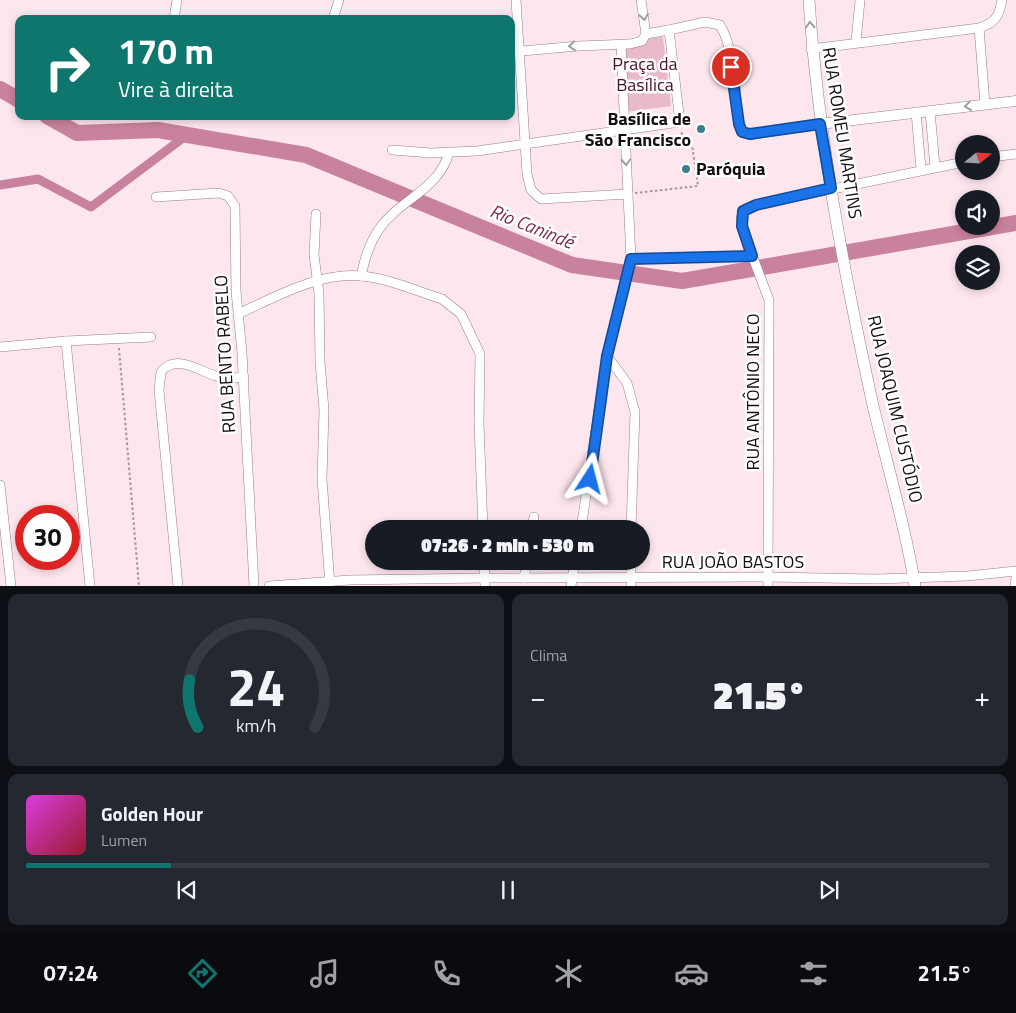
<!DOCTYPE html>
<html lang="pt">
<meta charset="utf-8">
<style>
:root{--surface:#171b24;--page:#242831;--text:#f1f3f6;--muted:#9ea1a6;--line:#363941;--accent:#0f766e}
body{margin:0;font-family:"Titillium Web",sans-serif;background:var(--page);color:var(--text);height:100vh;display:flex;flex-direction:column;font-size:19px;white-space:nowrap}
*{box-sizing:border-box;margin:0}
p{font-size:16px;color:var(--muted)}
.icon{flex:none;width:28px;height:28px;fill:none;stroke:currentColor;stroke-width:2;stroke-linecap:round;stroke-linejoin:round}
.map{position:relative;height:586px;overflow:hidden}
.details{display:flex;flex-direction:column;gap:8px;padding:8px;background:#0d0f14;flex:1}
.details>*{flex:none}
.top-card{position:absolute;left:15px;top:15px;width:500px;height:105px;border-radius:10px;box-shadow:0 2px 8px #0003;background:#0f766e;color:#fff;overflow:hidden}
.needle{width:32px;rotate:72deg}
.fabs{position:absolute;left:955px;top:135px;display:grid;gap:10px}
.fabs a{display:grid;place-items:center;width:45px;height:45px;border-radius:50%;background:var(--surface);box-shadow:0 2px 8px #0003;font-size:25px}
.speed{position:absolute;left:15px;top:505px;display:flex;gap:10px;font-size:25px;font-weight:700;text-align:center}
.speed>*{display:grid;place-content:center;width:65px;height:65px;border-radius:50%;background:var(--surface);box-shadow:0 2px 8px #0003;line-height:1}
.speed .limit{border:8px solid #d22;background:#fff;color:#111}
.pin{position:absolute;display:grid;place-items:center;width:42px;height:42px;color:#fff;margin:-21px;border:2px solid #fff;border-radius:50%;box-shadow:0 1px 5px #0007}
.me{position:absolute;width:55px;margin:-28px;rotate:9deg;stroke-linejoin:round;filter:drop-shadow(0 0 4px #0008)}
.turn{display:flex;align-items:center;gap:18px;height:105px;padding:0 20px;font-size:22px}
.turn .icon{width:65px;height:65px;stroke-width:2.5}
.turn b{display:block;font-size:35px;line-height:42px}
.big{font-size:38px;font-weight:800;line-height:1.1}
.details .tile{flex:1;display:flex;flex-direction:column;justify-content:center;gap:8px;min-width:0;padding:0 18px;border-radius:10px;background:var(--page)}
.details .dial{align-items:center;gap:0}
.dial svg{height:130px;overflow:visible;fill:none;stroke:var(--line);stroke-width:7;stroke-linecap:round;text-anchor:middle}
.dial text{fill:var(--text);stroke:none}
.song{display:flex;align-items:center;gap:15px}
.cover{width:60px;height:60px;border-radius:8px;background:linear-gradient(135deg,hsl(300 70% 55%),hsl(350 70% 35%))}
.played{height:5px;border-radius:2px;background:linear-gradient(90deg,var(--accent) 15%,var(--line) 15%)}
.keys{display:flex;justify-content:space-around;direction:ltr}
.heat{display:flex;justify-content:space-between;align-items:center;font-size:28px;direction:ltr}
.details .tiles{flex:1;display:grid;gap:8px;grid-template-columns:1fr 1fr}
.tile:last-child{grid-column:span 2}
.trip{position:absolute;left:365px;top:520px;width:285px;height:50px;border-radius:25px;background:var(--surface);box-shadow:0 2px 8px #0003;font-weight:800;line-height:50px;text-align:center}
.tabs{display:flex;height:80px;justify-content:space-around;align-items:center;background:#090b0e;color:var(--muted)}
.tabs .icon{width:35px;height:35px}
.tabs .current{color:var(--accent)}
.tabs b{font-size:22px;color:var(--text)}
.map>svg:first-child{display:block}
.green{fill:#e8baca}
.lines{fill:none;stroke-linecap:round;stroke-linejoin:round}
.canal{stroke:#c9829d;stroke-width:9}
.river{stroke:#c9829d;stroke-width:16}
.minor-casing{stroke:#987e87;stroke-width:10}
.tertiary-casing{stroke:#987e87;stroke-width:11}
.secondary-casing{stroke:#987e87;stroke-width:12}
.path{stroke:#a59399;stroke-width:2;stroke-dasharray:2.5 2.5;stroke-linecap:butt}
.minor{stroke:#fff;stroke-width:9}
.tertiary{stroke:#fff;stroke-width:10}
.secondary{stroke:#fff;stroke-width:11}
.oneway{stroke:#a19e9f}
.route-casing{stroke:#114b97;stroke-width:12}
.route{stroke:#1a73e8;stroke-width:9}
.poi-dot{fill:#3c7e8f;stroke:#fff;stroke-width:2}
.labels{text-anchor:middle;stroke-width:5;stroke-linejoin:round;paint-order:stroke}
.park-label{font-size:18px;fill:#4d0d2c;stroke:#fff}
.poi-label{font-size:18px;font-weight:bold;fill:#150c0f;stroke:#fff;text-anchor:end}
.street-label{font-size:18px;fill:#150c0f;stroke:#fff}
.water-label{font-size:19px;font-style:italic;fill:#802b51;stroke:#fff}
</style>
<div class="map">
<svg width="1016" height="586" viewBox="0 0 1016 586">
<rect width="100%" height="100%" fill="#fee6ee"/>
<polygon class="green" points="663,37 671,106 626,112 618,42"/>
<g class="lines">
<polyline class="canal" points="0,185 38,179 91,207 187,135"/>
<g class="river">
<polyline points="0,89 19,100"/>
<polyline points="47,116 77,133 158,130 306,155 572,265 682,281 1016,223"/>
</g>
<g class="minor-casing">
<g id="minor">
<polyline points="516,0 527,174 531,190 541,199 628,194"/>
<polyline points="641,0 646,34"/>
<polyline points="174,19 177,0"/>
<polyline points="333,19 339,0"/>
<polyline points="979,28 985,104"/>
<polyline points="856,42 860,0"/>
<path d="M811 49 979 28C995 23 999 17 1002 0"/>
<polyline points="511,52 578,46 630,44 642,41 646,34 669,30"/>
<polyline points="930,111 935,167"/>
<polyline points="916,112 921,169"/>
<path d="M392 150 431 153 477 151 680 122 669 30 705 22 720 25C735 49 735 96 739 124L742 132 749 135 820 124"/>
<polyline points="991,157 1016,154"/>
<polyline points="156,197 219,193 228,196 235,206 236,291 242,353 254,586"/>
<polyline points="316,214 314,255 319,293 320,362 324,410 322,479 330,585"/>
<polyline points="631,259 752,256"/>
<path d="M361 276C365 258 369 244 379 229 400 199 440 189 449 152"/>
<path d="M238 314C275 297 319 272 361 276 388 278 416 291 442 299L461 314 480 354 479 424 483 529"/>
<polyline points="66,341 90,586"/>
<polyline points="0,347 66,341 151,337"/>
<polyline points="607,356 627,383 635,412 631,529"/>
<polyline points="0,485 11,586"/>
<polyline points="532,529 534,517"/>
<polyline points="581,529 607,356 631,259 621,45"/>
<polyline points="484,561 485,586"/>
<polyline points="524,578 527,561"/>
<path d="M178 586 159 390 161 372C175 353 199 371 216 376 226 379 234 378 244 377"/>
<polyline points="269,586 350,580 484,578 768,577 876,579 968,576 1016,571"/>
<polyline points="571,586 575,561"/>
<polyline points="631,586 631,561"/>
<polyline points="768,586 769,300 743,231 741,219 743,211 755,205 964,162"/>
<polyline points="1015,586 1016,577"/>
</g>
</g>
<g class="tertiary-casing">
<polyline id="tertiary" points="820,124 1016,101"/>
</g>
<g class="secondary-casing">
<path id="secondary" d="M809 0C818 135 843 268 872 401 886 462 905 523 915 586"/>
</g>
<g class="path">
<polyline points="635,193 698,186 692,145 683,139 681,130"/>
<polyline points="119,348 139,586"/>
</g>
<use href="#minor" class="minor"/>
<use href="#tertiary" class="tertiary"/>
<use href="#secondary" class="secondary"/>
</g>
<defs><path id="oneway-chevron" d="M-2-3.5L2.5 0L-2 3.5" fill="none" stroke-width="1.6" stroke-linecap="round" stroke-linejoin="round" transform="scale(1.25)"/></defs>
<g class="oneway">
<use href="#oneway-chevron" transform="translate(644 17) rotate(81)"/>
<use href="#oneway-chevron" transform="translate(810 25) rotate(-93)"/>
<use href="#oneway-chevron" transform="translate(572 46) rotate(175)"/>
<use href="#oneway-chevron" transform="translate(968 106) rotate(173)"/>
<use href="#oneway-chevron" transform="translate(626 162) rotate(87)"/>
</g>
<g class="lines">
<g class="route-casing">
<polyline id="route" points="590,479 607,356 631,259 752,256 742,226 743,211 756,205 831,188 820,124 750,134 742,132 739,124 731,67"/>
</g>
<use href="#route" class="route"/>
</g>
<g class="poi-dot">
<circle cx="701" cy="129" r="5"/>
<circle cx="686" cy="169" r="5"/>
</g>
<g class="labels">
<g class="park-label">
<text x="645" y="70">Praça da<tspan x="645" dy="21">Basílica</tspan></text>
</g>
<g class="poi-label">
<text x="691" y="125">Basílica de<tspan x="691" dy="21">São Francisco</tspan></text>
<text x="696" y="175" text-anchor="start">Paróquia</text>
</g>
<g class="street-label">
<text transform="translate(842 133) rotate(81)" y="6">RUA ROMEU MARTINS</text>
<text transform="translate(225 354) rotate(-93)" y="6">RUA BENTO RABELO</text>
<text transform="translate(753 392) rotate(-90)" y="6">RUA ANTÔNIO NECO</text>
<text transform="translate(895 409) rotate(77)" y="6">RUA JOAQUIM CUSTÓDIO</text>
<text x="733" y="568">RUA JOÃO BASTOS</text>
</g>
<g class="water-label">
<text transform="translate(532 226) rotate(22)" y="7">Rio Canindé</text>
</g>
</g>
</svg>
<div class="fabs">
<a><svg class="needle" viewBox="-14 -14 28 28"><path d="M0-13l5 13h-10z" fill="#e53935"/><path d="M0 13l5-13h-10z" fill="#9ea1a6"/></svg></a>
<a><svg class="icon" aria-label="sound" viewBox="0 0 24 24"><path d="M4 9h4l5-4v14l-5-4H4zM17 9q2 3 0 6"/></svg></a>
<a><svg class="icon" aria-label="layers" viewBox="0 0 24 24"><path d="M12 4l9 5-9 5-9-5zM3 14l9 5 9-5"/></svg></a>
</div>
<div class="speed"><div class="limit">30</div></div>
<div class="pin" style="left:731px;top:67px;background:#d93025"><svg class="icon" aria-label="arrive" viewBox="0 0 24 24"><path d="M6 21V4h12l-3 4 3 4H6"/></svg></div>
<svg class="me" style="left:590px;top:479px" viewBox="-20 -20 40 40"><path d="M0-17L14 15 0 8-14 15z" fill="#1a73e8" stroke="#fff" stroke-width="4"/></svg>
<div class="trip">07:26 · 2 min · 530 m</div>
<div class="top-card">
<div class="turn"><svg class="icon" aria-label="right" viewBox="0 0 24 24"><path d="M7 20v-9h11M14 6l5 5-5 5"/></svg><div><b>170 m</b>Vire à direita</div></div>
</div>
</div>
<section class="details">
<div class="tiles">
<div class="tile dial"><svg viewBox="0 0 100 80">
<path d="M14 69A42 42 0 1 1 86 69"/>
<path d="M14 69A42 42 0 0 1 9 40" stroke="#0f766e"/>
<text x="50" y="56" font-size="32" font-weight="700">24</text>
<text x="50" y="72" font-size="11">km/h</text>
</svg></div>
<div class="tile"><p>Clima</p>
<div class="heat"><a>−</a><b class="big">21.5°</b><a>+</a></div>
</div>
<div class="tile">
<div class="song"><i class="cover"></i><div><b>Golden Hour</b><p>Lumen</p></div></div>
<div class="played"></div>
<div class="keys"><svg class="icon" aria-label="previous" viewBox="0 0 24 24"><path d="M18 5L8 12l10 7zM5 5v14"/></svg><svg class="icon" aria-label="pause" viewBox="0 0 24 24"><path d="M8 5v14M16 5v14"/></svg><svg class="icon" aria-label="next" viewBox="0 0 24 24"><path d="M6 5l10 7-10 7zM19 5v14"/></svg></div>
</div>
</div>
</section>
<nav class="tabs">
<b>07:24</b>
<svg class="icon current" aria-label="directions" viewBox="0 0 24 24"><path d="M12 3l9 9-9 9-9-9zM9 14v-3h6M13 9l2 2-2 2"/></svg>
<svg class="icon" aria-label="music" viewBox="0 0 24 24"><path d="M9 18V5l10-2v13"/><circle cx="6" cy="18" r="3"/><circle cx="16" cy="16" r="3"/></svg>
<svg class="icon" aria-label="phone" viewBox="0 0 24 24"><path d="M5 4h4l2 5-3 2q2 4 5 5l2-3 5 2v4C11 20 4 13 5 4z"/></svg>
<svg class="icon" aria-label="climate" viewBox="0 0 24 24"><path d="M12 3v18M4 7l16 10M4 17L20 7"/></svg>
<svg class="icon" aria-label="car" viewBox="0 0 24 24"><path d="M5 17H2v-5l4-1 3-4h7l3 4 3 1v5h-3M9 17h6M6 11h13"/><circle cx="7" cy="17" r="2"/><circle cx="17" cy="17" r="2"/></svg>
<svg class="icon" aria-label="filters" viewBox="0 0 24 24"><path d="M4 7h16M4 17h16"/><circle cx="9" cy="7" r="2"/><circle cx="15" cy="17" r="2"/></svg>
<b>21.5°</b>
</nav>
